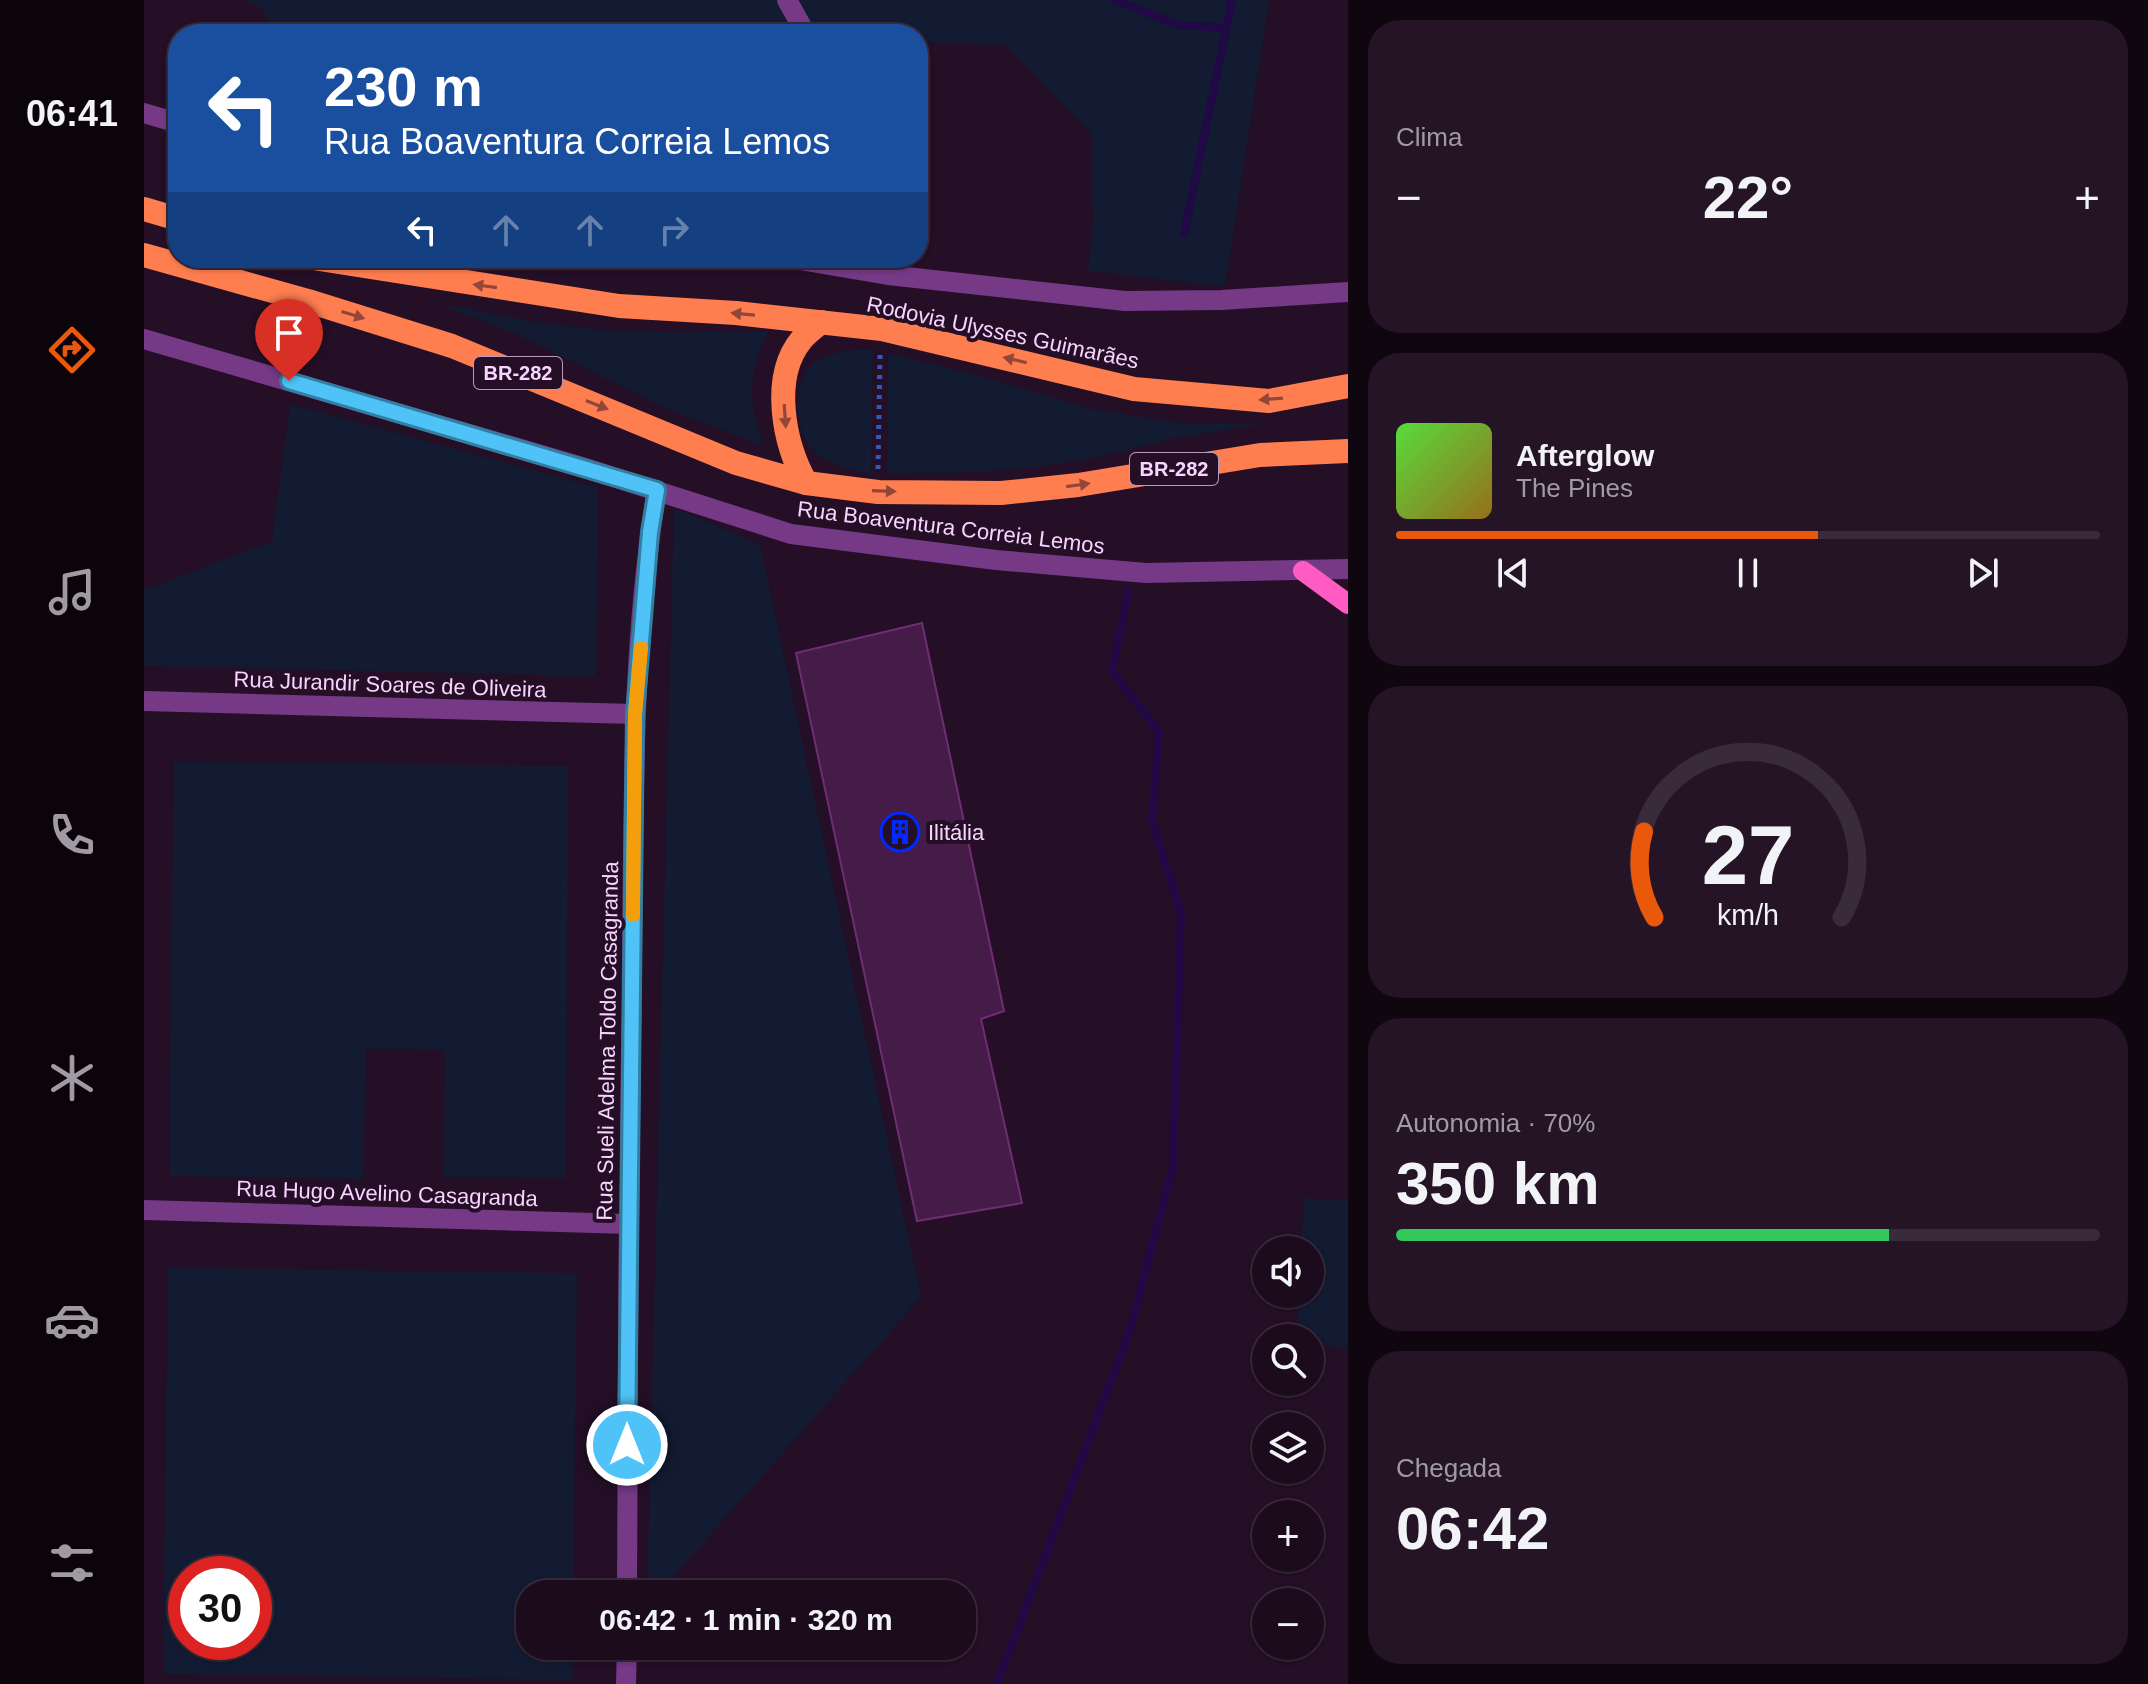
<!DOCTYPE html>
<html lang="pt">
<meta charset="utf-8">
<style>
:root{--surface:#1b0b1c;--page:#241425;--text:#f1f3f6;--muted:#a09ba3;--line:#392b3b;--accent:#ea580c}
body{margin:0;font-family:Helvetica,sans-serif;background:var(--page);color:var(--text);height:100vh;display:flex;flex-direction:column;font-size:30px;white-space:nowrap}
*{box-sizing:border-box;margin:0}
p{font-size:26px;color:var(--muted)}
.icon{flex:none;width:44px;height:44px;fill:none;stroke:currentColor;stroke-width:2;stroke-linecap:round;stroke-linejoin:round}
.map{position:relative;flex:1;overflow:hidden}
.panel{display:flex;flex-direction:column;gap:20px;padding:20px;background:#0f060f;width:800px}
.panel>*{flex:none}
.guide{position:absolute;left:24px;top:24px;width:760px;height:244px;border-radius:32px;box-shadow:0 2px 6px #0004,0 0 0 2px var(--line);background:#1a4fa0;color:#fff;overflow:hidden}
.tools{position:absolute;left:1108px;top:1236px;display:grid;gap:16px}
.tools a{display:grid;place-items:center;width:72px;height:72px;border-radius:50%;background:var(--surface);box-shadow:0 2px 6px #0004,0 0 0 2px var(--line);font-size:40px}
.speed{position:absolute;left:24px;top:1556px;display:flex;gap:16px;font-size:40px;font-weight:700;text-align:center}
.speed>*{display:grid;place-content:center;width:104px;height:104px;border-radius:50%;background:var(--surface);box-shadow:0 2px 6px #0004,0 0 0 2px var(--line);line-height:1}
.speed .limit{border:12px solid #d22;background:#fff;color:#111}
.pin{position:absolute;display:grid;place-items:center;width:68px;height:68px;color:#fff;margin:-82px -34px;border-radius:50% 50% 50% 0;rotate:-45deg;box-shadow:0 0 8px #0007}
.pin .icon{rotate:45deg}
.me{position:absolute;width:88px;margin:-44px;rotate:0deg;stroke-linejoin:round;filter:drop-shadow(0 0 6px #0008)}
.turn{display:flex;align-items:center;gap:28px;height:168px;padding:0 24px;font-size:36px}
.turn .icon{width:104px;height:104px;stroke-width:2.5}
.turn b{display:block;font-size:56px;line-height:68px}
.lanes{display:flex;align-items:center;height:76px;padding:0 24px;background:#0003;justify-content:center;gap:40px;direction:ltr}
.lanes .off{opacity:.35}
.big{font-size:60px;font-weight:700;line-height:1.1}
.panel .card{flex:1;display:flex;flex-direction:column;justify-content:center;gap:12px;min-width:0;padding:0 28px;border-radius:32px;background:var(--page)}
.panel .dial{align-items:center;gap:0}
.dial svg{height:208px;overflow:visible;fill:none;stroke:var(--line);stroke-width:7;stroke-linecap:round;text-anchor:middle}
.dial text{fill:var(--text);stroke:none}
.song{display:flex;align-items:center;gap:24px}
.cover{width:96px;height:96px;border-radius:12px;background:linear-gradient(135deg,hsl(110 70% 55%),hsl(40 70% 35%))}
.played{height:8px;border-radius:4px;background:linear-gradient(90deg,var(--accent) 60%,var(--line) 60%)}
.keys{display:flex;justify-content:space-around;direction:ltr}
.heat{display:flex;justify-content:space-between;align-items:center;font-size:44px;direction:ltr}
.charge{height:12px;border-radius:6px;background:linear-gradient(90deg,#34c759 70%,var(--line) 0)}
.trip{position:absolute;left:372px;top:1580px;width:460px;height:80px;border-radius:32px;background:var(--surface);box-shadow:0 2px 6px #0004,0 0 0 2px var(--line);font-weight:700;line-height:80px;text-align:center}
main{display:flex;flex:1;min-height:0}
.dock{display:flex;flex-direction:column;width:144px;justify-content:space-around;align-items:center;background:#0b040b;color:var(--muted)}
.dock .icon{width:56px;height:56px}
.dock .on{color:var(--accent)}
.dock b{font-size:36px;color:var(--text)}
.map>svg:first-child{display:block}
.green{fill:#121b31;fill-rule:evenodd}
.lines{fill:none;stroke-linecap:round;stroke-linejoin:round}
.stream{stroke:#200945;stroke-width:8}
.building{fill:#451b48;stroke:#702c74;stroke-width:2}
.path{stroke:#2e5aba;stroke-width:5;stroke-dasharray:4 6;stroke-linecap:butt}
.minor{stroke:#753986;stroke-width:20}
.major{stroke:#ff5bc2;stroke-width:20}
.highway{stroke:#ff7e4f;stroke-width:24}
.oneway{fill:#92463a}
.route-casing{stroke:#337fa1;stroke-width:20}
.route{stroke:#4fc3f7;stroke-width:14}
.slow{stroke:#f59e0b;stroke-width:14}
.labels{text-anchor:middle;stroke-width:8;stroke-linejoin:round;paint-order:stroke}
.shield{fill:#240f26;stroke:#b999be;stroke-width:2}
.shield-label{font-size:20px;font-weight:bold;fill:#f9d4ff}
.street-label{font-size:22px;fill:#f9d4ff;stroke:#240f26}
.poi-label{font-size:22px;fill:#f9d4ff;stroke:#240f26;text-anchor:start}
</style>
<main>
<nav class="dock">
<b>06:41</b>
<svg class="icon on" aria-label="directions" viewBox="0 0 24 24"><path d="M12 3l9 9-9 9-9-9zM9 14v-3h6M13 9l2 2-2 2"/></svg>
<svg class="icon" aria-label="music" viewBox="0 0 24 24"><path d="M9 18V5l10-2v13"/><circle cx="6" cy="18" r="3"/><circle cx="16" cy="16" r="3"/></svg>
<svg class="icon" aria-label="phone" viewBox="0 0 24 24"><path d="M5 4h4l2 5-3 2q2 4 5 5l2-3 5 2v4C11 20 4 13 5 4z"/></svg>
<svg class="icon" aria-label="climate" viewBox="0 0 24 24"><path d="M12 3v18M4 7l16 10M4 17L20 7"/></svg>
<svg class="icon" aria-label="car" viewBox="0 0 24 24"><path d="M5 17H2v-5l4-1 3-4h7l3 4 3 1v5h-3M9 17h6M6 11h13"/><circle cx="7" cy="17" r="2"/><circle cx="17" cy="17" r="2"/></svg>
<svg class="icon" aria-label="filters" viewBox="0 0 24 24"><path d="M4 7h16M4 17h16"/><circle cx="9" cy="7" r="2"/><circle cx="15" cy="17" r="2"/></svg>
</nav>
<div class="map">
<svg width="1204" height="1684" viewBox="0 0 1204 1684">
<rect width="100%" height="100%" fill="#240f26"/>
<g class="green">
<polygon points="103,0 1125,0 1081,286 944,271 949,220 947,134 862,45 774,42 774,34 130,34 117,8"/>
<path d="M293 303C347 313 402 326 458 330 514 334 569 332 625 331 603 368 604 408 620 446L519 407 372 334Z"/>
<path d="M706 350H729L727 474C707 470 684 465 669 450 648 428 647 376 675 359 684 354 697 352 706 350Z"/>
<polygon points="744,353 829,374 947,409 1035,423 1124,423 1032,438 954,457 892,467 838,472 743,474"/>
<polygon points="146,404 454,488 452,676 0,666 0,588 4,589 128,541"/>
<polygon points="530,508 616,544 777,1297 514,1594 503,1594"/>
<polygon points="30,762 424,766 422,1178 300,1177 301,1050 222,1049 219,1179 25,1176"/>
<polygon points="1160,1198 1204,1200 1204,1347 1166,1346 1166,1338 1152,1338 1155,1294 1166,1294 1166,1250 1157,1250"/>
<path d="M24 1268 433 1273 429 1594H386V1646H429L428 1680 19 1674ZM42 1574H110V1642H42Z"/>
</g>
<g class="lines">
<g class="stream">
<polyline points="971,0 1034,25 1082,28"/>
<polyline points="1040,234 1088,0"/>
<polyline points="853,1684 985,1333 1029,1167 1037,913 1008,820 1015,732 968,671 984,592"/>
</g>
</g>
<polygon class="building" points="778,623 860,1011 837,1019 878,1203 773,1221 652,653"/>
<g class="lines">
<polyline class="path" points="734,469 736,355"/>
<g class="minor">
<polyline points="643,0 662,34"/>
<polyline points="0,113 34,123"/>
<polyline points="644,258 744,275 981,301 1078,300 1204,292"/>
<polyline points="0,339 435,466 647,534 852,560 1002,573 1204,569"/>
<polyline points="0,701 491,714"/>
<polyline points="0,1210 484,1224"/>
<path d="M483 1594C483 1383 485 1171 488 960 490 805 487 643 513 490"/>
<polyline points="482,1684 483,1646"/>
</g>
<polyline class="major" points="1159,571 1204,604"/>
<g class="highway">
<polyline points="0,209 34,219"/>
<polyline points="0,255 164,301 308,346 592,463 662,483 734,492 857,493 934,485 1116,455 1204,451"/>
<polyline points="169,258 475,306 592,313 738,329 990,389 1125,401 1204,386"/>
<path d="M662 483C640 444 626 377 658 339 663 333 671 327 677 322"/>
</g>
</g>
<defs><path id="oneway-solid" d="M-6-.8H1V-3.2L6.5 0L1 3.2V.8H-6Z" transform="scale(2)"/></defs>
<g class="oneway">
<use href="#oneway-solid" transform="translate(341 286) rotate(-172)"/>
<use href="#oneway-solid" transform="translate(599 314) rotate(-175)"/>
<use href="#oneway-solid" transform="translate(209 315) rotate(17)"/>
<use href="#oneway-solid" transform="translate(871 360) rotate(-167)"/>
<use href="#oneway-solid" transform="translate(1127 399) rotate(176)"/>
<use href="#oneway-solid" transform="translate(453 405) rotate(22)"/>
<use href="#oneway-solid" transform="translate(641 416) rotate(86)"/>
<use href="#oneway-solid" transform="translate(934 485) rotate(-8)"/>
<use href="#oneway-solid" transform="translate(740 491) rotate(2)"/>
</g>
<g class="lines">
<g class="route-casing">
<polyline id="route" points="145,381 513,490 506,532 491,714 483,1445"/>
</g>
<use href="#route" class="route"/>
<polyline class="slow" points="489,915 491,714 497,648"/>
</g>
<defs>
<g id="building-ring" transform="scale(2)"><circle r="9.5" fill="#240f26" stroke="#0028ff" stroke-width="1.5"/><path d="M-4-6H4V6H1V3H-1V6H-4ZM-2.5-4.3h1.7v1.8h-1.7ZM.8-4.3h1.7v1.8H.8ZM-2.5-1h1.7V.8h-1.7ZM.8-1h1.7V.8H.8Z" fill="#0028ff"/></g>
</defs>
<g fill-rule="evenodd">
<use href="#building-ring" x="756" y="832"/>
</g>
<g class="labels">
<g class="shield">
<rect x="330" y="357" width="88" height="32" rx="6"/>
<rect x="986" y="453" width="88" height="32" rx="6"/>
</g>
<g class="shield-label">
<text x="374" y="380">BR-282</text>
<text x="1030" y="476">BR-282</text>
</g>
<g class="street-label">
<text transform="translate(859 332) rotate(12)" y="8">Rodovia Ulysses Guimarães</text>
<text transform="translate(807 527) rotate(7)" y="8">Rua Boaventura Correia Lemos</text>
<text transform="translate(246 684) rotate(2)" y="8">Rua Jurandir Soares de Oliveira</text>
<text transform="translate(463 1041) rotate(-89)" y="8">Rua Sueli Adelma Toldo Casagranda</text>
<text transform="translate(243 1193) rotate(2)" y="8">Rua Hugo Avelino Casagranda</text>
</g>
<g class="poi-label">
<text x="784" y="840">Ilitália</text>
</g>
</g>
</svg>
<div class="tools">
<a><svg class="icon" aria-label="sound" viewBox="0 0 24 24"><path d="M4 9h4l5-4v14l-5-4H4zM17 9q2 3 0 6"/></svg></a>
<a><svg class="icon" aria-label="search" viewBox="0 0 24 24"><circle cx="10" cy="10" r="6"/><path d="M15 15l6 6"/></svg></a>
<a><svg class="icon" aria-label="layers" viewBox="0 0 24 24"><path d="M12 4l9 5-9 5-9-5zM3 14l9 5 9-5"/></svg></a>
<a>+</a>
<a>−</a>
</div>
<div class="speed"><div class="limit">30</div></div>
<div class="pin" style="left:145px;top:381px;background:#d93025"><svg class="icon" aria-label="arrive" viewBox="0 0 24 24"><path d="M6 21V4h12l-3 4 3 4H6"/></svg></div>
<svg class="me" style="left:483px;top:1445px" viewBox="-20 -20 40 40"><circle r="17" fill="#4fc3f7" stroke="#fff" stroke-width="3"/><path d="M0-11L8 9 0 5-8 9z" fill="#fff"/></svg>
<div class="trip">06:42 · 1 min · 320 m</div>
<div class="guide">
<div class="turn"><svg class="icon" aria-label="left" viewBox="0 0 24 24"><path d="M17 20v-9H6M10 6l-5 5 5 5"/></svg><div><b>230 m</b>Rua Boaventura Correia Lemos</div></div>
<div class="lanes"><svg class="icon" aria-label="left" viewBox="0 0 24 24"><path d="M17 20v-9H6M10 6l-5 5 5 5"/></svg><svg class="icon off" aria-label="ahead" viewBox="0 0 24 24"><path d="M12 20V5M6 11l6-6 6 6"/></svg><svg class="icon off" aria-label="ahead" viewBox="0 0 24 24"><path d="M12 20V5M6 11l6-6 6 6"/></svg><svg class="icon off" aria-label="right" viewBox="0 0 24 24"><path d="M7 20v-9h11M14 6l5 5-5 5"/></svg></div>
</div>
</div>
<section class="panel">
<div class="card"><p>Clima</p>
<div class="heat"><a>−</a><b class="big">22°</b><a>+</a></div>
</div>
<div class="card">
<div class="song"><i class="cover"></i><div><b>Afterglow</b><p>The Pines</p></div></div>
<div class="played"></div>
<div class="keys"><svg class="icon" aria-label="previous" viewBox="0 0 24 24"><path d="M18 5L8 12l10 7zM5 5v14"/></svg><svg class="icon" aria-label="pause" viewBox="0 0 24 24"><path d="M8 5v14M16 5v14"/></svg><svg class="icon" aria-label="next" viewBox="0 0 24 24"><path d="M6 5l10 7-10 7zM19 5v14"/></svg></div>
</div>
<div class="card dial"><svg viewBox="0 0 100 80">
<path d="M14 69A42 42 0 1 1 86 69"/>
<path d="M14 69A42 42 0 0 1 10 36" stroke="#ea580c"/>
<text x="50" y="56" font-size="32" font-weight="700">27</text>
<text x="50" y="72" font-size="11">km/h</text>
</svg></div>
<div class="card"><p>Autonomia · 70%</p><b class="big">350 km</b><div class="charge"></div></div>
<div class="card"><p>Chegada</p><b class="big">06:42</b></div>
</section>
</main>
